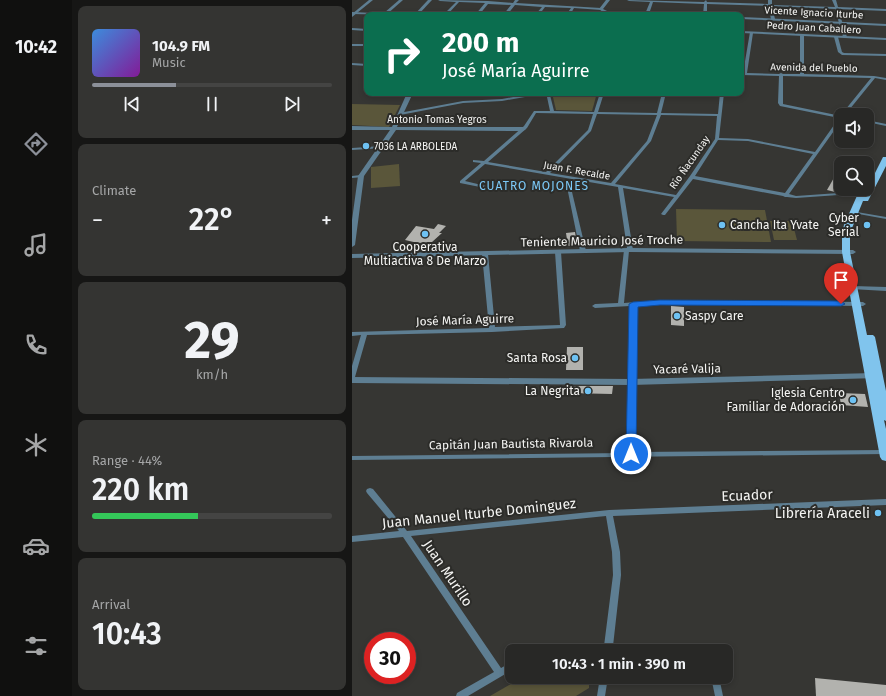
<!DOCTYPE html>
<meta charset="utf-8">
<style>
:root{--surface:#282826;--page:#343432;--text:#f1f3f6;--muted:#a5a6a7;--line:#444443;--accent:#8c9099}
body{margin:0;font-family:"Fira Sans",sans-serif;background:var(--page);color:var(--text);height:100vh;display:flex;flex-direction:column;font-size:15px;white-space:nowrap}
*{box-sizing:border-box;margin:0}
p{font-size:13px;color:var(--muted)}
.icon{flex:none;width:22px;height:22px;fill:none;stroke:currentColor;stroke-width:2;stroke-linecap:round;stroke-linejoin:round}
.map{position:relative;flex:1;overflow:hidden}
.panel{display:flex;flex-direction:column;gap:6px;padding:6px;background:#161615;width:280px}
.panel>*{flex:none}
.banner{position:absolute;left:12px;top:12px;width:380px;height:84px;border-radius:8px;box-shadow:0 2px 6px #0003,0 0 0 1px var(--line);background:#0b6e4f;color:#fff;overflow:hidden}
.tools{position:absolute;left:482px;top:108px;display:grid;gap:8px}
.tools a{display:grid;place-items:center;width:40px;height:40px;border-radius:8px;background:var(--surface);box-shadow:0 2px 6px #0003,0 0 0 1px var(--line);font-size:20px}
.speed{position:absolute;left:12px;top:632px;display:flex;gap:8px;font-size:20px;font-weight:700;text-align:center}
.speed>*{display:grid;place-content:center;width:52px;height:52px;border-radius:50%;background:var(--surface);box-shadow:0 2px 6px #0003,0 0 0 1px var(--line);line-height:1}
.speed .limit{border:6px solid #d22;background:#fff;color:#111}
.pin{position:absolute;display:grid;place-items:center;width:34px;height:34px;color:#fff;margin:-41px -17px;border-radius:50% 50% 50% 0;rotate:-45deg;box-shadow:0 0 4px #0007}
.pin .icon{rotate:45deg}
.me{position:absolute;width:44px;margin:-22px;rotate:0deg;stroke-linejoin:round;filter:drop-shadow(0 0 3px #0008)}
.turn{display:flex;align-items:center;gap:14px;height:84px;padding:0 12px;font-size:18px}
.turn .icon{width:52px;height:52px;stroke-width:2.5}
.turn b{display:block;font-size:28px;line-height:34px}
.big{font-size:30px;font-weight:600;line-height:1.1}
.panel .tile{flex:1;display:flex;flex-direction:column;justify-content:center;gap:6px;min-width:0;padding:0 14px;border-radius:8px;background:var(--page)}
.panel .dial{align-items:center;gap:0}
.dial b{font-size:52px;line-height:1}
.song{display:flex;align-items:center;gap:12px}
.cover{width:48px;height:48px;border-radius:6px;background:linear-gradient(135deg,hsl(210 70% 55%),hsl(290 70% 35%))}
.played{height:4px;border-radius:2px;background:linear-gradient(90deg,var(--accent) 35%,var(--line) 35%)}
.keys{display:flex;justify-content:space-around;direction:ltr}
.heat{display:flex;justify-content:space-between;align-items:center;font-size:22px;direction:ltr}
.charge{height:6px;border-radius:3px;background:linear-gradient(90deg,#34c759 44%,var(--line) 0)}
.trip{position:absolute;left:153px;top:644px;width:228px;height:40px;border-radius:8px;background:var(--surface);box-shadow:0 2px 6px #0003,0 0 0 1px var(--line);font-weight:600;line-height:40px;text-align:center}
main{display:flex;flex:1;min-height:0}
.tabs{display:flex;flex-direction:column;width:72px;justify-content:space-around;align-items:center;background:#10100f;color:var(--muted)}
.tabs .icon{width:28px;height:28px}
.tabs .on{color:var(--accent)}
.tabs b{font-size:18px;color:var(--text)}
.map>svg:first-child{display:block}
.green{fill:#5a563a}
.building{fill:#b2b2ae}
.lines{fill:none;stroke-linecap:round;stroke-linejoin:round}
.minor{fill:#5e7e92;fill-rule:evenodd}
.tertiary{fill:#5e7e92;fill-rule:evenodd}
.primary{fill:#80c4ed;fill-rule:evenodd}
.route{fill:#1a73e8;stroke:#114b97}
.poi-dot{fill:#6ec2f3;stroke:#2c2c29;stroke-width:1.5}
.labels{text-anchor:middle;stroke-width:4;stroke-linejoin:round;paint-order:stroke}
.far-street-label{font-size:10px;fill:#f4f4f2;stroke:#2c2c29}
.far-poi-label{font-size:10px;fill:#f4f4f2;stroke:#2c2c29;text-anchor:start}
.far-quarter-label{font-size:12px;letter-spacing:1px;fill:#7cc9f7;stroke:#2c2c29}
.poi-label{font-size:12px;fill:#f4f4f2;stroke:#2c2c29;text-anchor:end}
.street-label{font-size:12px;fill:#f4f4f2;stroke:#2c2c29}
.near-street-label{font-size:14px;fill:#f4f4f2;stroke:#2c2c29}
.near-poi-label{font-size:14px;fill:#f4f4f2;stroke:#2c2c29;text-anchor:end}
</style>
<main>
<nav class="tabs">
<b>10:42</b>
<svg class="icon on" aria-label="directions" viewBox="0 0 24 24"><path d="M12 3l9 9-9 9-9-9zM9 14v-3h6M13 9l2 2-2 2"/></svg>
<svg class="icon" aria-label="music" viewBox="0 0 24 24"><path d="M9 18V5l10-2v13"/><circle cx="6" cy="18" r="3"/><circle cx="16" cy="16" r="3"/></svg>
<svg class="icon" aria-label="phone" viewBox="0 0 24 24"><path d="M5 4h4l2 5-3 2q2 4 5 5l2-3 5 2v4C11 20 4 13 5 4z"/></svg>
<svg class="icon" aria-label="climate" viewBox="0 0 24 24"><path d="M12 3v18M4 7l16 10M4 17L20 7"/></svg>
<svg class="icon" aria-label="car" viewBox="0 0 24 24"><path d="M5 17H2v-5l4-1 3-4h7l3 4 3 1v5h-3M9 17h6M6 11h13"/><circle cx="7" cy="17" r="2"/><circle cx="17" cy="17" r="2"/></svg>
<svg class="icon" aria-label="filters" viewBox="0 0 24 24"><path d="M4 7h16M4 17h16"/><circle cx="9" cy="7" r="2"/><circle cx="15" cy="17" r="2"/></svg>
</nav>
<section class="panel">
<div class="tile">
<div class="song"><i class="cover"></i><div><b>104.9 FM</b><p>Music</p></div></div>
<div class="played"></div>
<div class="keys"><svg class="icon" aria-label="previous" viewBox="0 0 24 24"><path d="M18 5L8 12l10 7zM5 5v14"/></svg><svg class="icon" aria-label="pause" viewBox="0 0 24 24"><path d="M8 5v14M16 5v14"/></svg><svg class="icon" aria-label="next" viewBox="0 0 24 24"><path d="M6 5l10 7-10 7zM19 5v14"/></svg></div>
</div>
<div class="tile"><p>Climate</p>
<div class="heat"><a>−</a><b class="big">22°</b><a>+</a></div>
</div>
<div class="tile dial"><b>29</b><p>km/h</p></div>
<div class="tile"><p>Range · 44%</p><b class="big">220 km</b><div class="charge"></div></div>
<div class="tile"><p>Arrival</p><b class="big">10:43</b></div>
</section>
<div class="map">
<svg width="534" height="696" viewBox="0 0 534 696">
<rect width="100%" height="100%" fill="#363633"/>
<g class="green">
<polygon points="200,93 245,93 240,111 204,110"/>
<polygon points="0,104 48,105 37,127 0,125"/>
<polygon points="47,164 48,186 19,188 19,167"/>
<polygon points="324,209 413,210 419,242 325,241"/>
<polygon points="418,221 440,221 445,240 422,240"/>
<polygon points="171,677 237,677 237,688 224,696 138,696"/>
</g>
<g class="building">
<polygon points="483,176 489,178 489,191 483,192 475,190"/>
<polygon points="86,224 94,226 87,233 90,233 80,242 66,243 53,240 64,226 82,229"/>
<polygon points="223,232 225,246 216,246 214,233"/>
<polygon points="319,306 332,307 332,326 319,325"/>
<polygon points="215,347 231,347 231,370 214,370"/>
<polygon points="217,386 261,386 260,394 215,393"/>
<polygon points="487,393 513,394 516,407 489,405"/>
<polygon points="463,678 534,685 534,696 464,696"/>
</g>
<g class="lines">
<g class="minor">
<polygon points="17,0 21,0 0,17 0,14"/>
<polygon points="47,0 51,0 34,15 32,15 32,13"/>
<polygon points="76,0 80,0 66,15 62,15"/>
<polygon points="86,0 136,1 161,3 163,0 167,0 164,3 249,8 251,9 249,10 222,8 218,15 214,15 219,8 193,7 187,15 183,15 190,7 163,5 155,15 151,15 159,5 136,4 127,15 123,15 133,3 107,2 95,15 91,15 104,2 88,1"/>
<polygon points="275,0 352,2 354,0 355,2 416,4 416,0 420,0 420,5 483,7 480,0 484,0 486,7 534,9 534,11 486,9 495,37 493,38 491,37 483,9 420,6 423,19 421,20 419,19 416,6 355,4 355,15 351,15 352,4 301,2 297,14 295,15 293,14 298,2 277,1"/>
<polygon points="0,28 15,29 15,31 0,30"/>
<path d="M398 32 401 33 395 73 427 74 429 73 431 74H448V35L450 34 452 35V74L522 76 534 78V80L523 78 493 115H489L519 78 431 76V104L489 116V121L437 194 444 196 515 191 517 192 515 193 444 198 435 197H433L431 196 341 179 313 215H311L309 214 322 197 271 188 281 250 277 251 272 303 308 300 511 302 514 304 511 306 308 304 284 305 282 452 533 450H534V454L0 460V456L276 453 278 306 243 308 240 306 243 304 266 303 272 250 275 248 266 187 133 164 113 181 138 187V189L108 183V181L129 163 121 162V160L132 161 172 126 182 111H198L195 97 190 94 150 101 111 103 48 115H47V113L111 101 150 99 182 93H194L198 95 202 111 242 112 248 93H252L246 112 305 113 310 93H314L309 113 366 114 368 93H372L367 138 396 139 463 152 487 118 428 106 426 103 427 76 389 75V73H391ZM184 113 241 114 236 130 194 172 136 162 175 128ZM245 114 305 115 295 141 259 183 198 173 239 131ZM309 115 365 116 363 139 338 176 324 195 263 184 299 141ZM366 140 396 141 461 154 433 193 343 176Z"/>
<polygon points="484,36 486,37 490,52 492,53 534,54 534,56 490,55 486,52 482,37"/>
<rect x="0" y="44" width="15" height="2"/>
<polygon points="0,63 15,64 15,66 0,65"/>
<polygon points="515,120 534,124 534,126 515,122"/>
<polygon points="30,146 32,146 32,148 0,150 0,148"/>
<polygon points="9,175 11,176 11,177 0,178 0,176"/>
<polygon points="216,191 218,191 220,192 234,251 233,252 231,253 228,251 216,192"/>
<polygon points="499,211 534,217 534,219 501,213 499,212"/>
<polygon points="206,250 209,252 214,325 212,328 140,332 15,335 3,377 0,379 0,366 9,335 0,336 0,332 137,328 130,254 131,253 133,252 136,254 143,327 208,325 203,252"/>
<polygon points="501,286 534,287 534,291 499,289 498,288"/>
<path d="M18 488 21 489 55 531 257 510 534 499V505L261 516 268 552 269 575 261 646 291 647 294 648 295 651H185L186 648C207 641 231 645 252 646L261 575 260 552 254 516 59 536 149 668 160 662V670L116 696H104L105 693 142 672 51 537 0 542V536L47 531 15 493 14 491 15 489Z"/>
<polygon points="248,677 256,677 253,696 245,696"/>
<polygon points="359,677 367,677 371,696 363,696"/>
</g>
<g class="tertiary">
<polygon points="254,0 258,0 251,9 255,11 324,14 326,15 256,13 256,15 253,15 252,13 247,9"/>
<polygon points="0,12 45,14 47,15 0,14"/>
<polygon points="389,17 534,24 534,26 389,19"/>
<polygon points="389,31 534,38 534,40 389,33"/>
<polygon points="55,93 61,93 45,127 171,127 174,129 171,131 44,130 12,176 3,245 0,247 0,220 6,176 38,130 0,130 0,126 40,127"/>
<polygon points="278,248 501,250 504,252 501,254 278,252 0,258 0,254"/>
<polygon points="523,373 526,374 527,376 526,378 279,385 0,383 0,377 279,379"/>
</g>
<polygon class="primary" points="531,157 534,157 534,166 517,199 516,201 511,201 498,233 498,252 515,335 521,335 523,337 534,391 534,421 532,420 534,429 534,461 530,460 528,457 490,252 490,233 492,225 508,189 515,189"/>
</g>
<polygon class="route" points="308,300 489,301 493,304 489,306 308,305 286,307 284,454 283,456 276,456 274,454 277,304 281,302"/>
<g class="poi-dot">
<circle cx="14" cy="146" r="4"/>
<circle cx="370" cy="225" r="4"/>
<circle cx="515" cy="225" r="4"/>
<circle cx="73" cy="234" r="4"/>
<circle cx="325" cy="316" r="4"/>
<circle cx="223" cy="358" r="4"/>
<circle cx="236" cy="391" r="4"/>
<circle cx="501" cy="400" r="4"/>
<circle cx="526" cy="513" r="4"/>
</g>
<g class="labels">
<g class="far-street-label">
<text transform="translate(462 12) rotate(3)" y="4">Vicente Ignacio Iturbe</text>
<text transform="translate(462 27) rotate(3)" y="4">Pedro Juan Caballero</text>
<text transform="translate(462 67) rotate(1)" y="4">Avenida del Pueblo</text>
<text x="85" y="123">Antonio Tomas Yegros</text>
<text transform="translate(337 162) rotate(-55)" y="4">Río Ñacunday</text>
<text transform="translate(225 170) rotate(10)" y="4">Juan F. Recalde</text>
</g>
<g class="far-poi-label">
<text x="22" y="150">7036 LA ARBOLEDA</text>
</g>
<g class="far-quarter-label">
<text x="182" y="190">CUATRO MOJONES</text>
</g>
<g class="poi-label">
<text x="507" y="222">Cyber<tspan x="507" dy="14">Serial</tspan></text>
<text x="378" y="229" text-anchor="start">Cancha Ita Yvate</text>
<text x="73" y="251" text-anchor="middle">Cooperativa<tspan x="73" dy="14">Multiactiva 8 De Marzo</tspan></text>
<text x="333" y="320" text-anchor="start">Saspy Care</text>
<text x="215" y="362">Santa Rosa</text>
<text x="228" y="395">La Negrita</text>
<text x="493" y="397">Iglesia Centro<tspan x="493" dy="14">Familiar de Adoración</tspan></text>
</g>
<g class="street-label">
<text transform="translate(250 241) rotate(-1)" y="4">Teniente Mauricio José Troche</text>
<text transform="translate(113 320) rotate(-2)" y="4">José María Aguirre</text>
<text transform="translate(335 369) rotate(-1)" y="4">Yacaré Valija</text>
<text transform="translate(159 444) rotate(-1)" y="4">Capitán Juan Bautista Rivarola</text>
</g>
<g class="near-street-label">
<text transform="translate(395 495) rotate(-2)" y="5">Ecuador</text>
<text transform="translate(127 513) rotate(-6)" y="5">Juan Manuel Iturbe Dominguez</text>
<text transform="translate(96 573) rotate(56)" y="5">Juan Murillo</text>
</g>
<g class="near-poi-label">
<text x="518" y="518">Librería Araceli</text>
</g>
</g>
</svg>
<div class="tools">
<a><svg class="icon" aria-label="sound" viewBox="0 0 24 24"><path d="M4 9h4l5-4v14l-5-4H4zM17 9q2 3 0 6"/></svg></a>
<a><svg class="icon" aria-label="search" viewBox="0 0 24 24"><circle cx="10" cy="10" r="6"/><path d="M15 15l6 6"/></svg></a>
</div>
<div class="speed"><div class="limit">30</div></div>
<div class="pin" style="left:489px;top:304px;background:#d93025"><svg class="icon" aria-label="arrive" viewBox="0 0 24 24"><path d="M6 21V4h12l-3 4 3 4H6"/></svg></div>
<svg class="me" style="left:279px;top:454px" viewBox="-20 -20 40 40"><circle r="17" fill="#1a73e8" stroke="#fff" stroke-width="3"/><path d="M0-11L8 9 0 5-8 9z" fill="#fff"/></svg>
<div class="trip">10:43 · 1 min · 390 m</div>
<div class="banner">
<div class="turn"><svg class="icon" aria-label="right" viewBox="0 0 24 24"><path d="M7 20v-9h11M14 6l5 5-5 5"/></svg><div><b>200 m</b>José María Aguirre</div></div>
</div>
</div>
</main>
